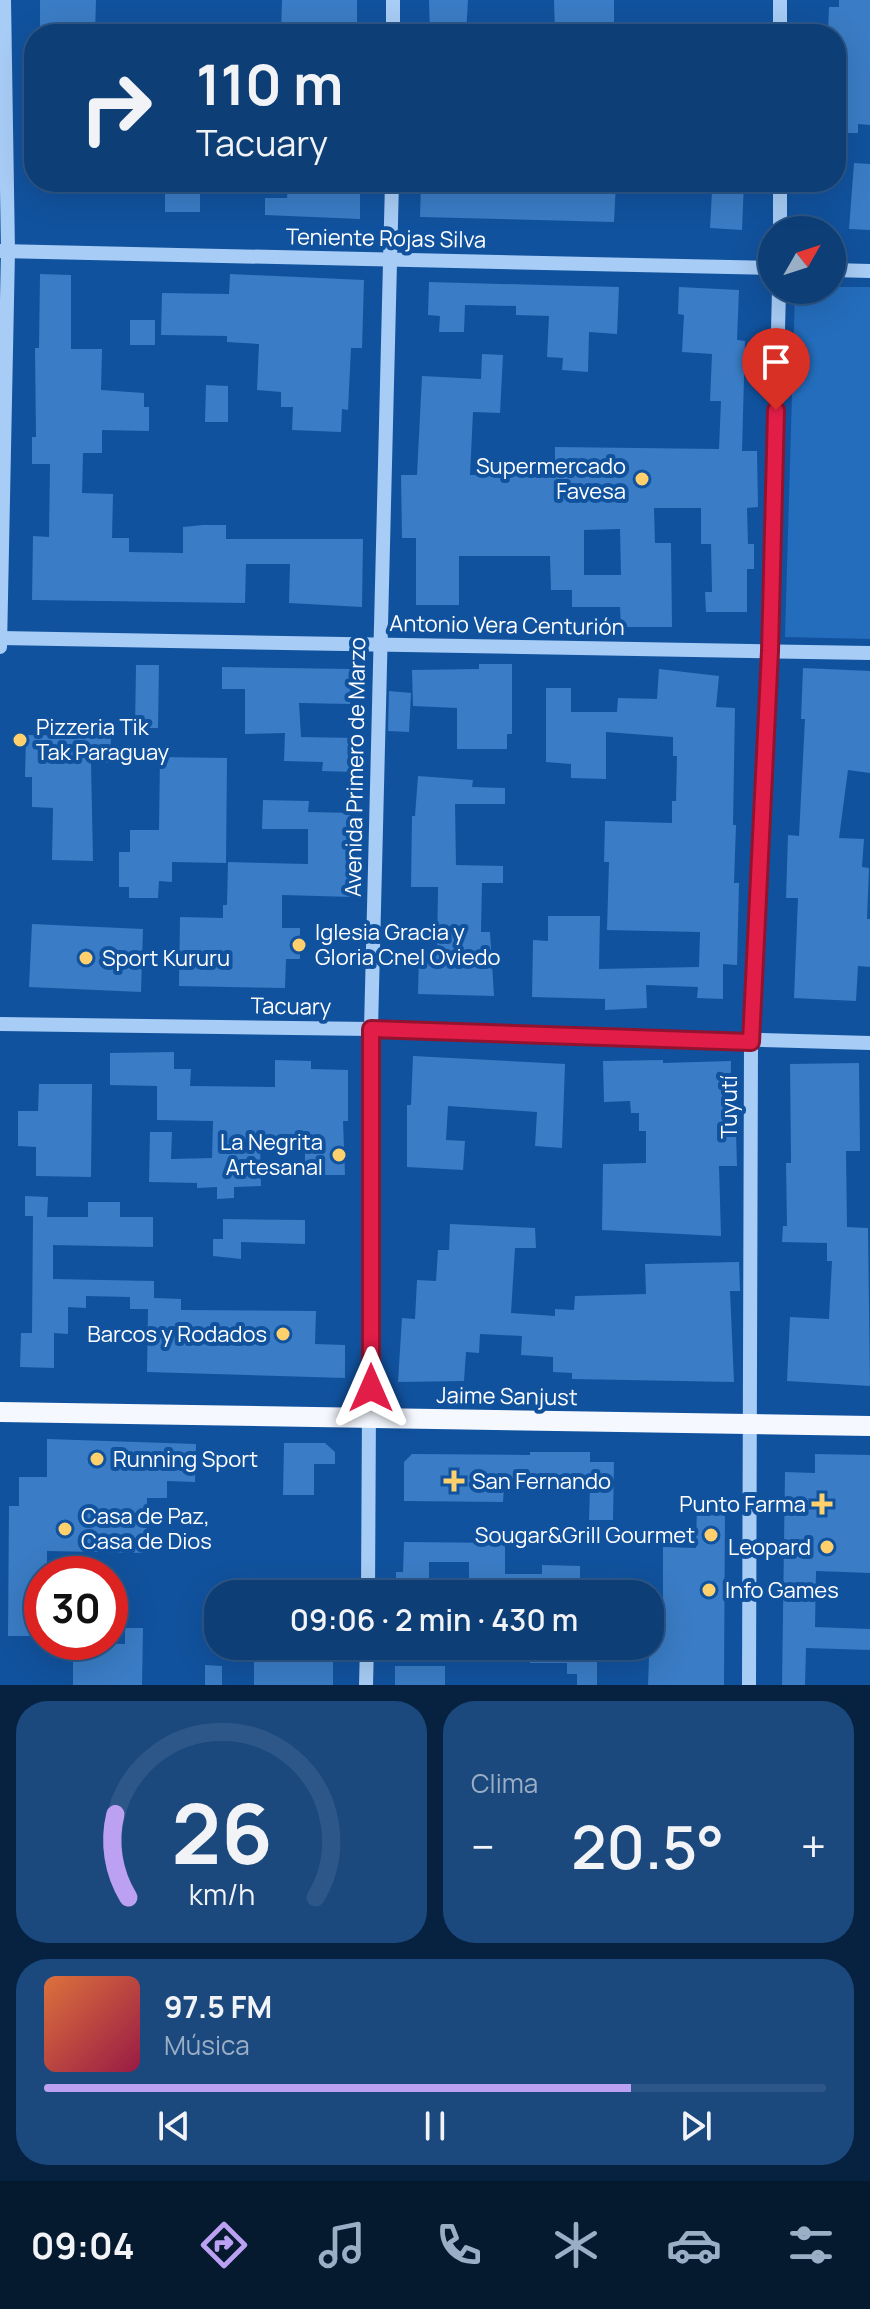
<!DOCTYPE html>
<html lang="es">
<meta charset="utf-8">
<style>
:root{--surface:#0d3e76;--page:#1b497e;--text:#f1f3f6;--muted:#9aaec5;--line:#2d5788;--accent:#bca0f2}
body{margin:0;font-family:Manrope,sans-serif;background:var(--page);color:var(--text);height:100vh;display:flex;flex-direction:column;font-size:30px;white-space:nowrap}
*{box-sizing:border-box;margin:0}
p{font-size:26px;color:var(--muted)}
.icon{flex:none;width:44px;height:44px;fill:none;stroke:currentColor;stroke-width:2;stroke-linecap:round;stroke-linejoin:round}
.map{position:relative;height:1685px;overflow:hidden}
.drawer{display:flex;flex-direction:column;gap:16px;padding:16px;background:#072241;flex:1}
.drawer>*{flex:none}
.hud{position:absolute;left:24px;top:24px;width:822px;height:168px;border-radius:32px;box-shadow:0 8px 32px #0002,0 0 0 2px var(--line);background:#0d3e76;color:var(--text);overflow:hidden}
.needle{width:52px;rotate:51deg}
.controls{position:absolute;left:758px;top:216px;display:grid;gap:16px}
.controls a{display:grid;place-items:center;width:88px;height:88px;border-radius:50%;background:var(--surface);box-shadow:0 8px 32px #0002,0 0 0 2px var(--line);font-size:40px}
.speed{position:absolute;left:24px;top:1556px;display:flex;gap:16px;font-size:40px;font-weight:700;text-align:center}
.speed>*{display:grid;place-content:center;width:104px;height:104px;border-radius:50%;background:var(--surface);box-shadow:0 8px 32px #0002,0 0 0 2px var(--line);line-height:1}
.speed .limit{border:12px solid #d22;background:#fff;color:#111}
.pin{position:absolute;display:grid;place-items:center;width:68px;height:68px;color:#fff;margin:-82px -34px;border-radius:50% 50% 50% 0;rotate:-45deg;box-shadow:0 0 8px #0007}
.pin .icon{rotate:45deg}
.me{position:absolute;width:88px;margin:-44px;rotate:0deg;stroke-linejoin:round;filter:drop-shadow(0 0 6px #0008)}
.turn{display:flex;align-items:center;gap:28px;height:168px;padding:0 40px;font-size:36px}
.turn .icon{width:104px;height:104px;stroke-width:2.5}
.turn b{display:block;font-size:56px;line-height:68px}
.big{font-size:60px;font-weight:600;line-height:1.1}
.drawer .tile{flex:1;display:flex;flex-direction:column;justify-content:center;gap:12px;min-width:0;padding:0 28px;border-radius:32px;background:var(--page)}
.drawer .dial{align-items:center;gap:0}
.dial svg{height:208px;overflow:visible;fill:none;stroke:var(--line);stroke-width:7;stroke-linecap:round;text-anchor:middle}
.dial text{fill:var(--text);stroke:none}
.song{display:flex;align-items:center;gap:24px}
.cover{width:96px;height:96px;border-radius:12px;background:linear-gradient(135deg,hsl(20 70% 55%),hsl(340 70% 35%))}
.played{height:8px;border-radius:4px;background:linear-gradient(90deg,var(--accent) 75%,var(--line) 75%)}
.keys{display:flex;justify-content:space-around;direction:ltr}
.heat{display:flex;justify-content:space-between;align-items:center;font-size:44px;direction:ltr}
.drawer .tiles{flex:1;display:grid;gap:16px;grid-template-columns:1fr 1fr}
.tile:last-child{grid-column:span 2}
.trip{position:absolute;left:204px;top:1580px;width:460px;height:80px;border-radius:32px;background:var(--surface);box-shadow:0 8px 32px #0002,0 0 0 2px var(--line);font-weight:600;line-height:80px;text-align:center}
.tabs{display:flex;height:128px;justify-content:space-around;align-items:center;background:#05192f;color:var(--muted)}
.tabs .icon{width:56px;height:56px}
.tabs .active{color:var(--accent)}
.tabs b{font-size:36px;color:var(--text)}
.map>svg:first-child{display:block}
.green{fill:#246dbc}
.building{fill:#3a7cc5;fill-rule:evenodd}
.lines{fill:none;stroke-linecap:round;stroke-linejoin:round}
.minor{stroke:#a7ccf5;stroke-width:14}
.major{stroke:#f5f9ff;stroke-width:20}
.route-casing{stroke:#92132f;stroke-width:20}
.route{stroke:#e11d48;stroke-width:14}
.poi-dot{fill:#ffd06b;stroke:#11529e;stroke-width:3}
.labels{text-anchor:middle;stroke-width:8;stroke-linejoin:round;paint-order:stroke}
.street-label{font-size:22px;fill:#fff;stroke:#11529e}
.poi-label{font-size:22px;fill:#fff;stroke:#11529e;text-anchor:start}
</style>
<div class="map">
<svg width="870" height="1685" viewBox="0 0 870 1685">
<rect width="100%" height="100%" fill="#11529e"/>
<polygon class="green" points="832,287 870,287 870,639 785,637 795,290 832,290"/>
<g class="building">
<polygon points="40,0 96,0 95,34 40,34"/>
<polygon points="282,0 357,0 357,34 281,34"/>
<polygon points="429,0 468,0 466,34 430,34"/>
<polygon points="554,0 614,0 614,34 555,34"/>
<polygon points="839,0 870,0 870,125 858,124 858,133 836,133 836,34 828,34 829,7 839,7"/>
<polygon points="854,163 870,164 870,230 849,229"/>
<rect x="165" y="182" width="35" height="30"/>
<polygon points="421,182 616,182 614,222 420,217"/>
<polygon points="721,182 744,182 742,230 710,228 712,191 721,192"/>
<polygon points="288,189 360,190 360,219 265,215 265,198 287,198"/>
<polygon points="40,274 71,275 71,349 102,349 101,390 144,393 144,407 149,407 149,431 102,430 102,453 83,453 82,493 113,494 112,538 129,538 129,552 183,553 183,527 203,525 226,525 226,539 363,539 362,607 289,603 290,564 246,564 245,603 32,600 33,536 49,537 50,464 32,464 32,437 36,437 35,348 39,348"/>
<polygon points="230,274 364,280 362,348 351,348 348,410 342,409 341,432 292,430 293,407 281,407 281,392 257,390 259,344 227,342 227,336 161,335 162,293 229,294"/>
<polygon points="429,282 619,287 617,334 589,332 588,372 562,370 563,358 547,357 549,316 516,315 516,306 465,305 464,332 439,332 440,316 428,315"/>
<path d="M679 287 739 290 737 340 745 341 742 451H757L758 507 747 508 748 544H754V569H747V612H706L705 592H712L711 544H701V508H654L655 543H671L672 627H621L620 607H572V590H551L550 556H459V605H416V538H402L401 475H417L422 376 481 379 482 354 503 355 500 413 473 412 470 475 555 474V447L719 449 721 401H710L712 354 682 352 684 315 678 314ZM620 529 621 575H584V530Z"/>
<rect x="130" y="320" width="25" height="25"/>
<polygon points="206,385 228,386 228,422 205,422"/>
<polygon points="479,664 512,664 512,734 507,734 507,749 457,749 457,708 413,706 412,670 479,669"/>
<polygon points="136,665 159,665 158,728 135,728"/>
<polygon points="222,667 350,669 350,704 299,703 301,737 354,738 354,772 322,771 323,762 284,761 285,733 245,734 245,689 222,689"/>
<polygon points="803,668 870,671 870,773 848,770 839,838 864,839 862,867 869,868 867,919 870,919 870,967 858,966 856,1001 794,998 798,898 786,898 788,835 799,836 805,719 801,719"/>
<polygon points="659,669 719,676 716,707 735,708 733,825 736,825 734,883 739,883 737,965 723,964 723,999 697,998 698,987 646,985 647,1008 605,1010 605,999 532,997 533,940 548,941 548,916 600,916 599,969 699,967 700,932 607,930 609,862 604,862 605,821 672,823 672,801 676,801 677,756 673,756 673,737 606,732 606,779 571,778 571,764 546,762 546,688 571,688 571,712 617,712 618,698 657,699"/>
<polygon points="389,691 411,693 409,732 388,731"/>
<polygon points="26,735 111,736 110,763 91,762 93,861 52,860 53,808 32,807 32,777 25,777"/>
<polygon points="160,757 227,758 226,863 172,862 172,882 159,881 158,898 129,898 129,887 119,887 119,852 130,852 130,830 159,830"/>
<polygon points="418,776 473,780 472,787 505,788 505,804 455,804 456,865 503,866 503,883 482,883 481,932 490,932 494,996 418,994 419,955 437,956 438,887 411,887 412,816 415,816"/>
<polygon points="263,800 309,801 308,812 352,813 353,897 282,895 282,928 300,928 300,959 286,959 285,988 179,986 180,917 223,918 223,905 227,905 228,862 308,864 308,829 262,829"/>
<polygon points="32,924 143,929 141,992 29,987"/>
<polygon points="174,1052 174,1069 191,1069 190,1086 275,1087 275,1060 311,1061 311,1069 348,1070 348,1121 343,1121 345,1175 305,1175 305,1142 260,1141 261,1186 234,1187 234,1198 217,1199 217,1187 197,1188 197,1183 149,1182 150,1132 172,1132 171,1159 212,1158 213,1121 157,1120 157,1086 110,1085 110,1053"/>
<polygon points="413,1056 565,1064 562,1148 535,1146 537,1112 448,1106 446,1140 465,1141 463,1170 407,1167 407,1105 411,1105"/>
<polygon points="663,1060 663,1063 731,1061 730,1133 736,1133 737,1166 719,1166 721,1236 602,1230 603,1164 646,1163 646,1131 639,1131 639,1113 631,1113 630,1101 604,1102 603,1061"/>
<polygon points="859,1063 860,1151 846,1151 847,1227 868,1228 870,1386 787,1381 790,1317 829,1319 832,1261 827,1261 827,1243 782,1242 783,1226 787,1226 786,1163 791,1163 790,1064"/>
<polygon points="39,1084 92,1084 91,1177 36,1176 36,1147 18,1146 18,1111 38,1111"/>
<polygon points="25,1196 48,1197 47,1217 44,1217 88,1217 88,1202 120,1202 120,1217 153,1217 153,1247 53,1245 53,1279 154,1281 154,1298 181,1299 181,1310 316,1311 315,1344 345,1345 345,1378 147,1372 148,1309 130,1309 130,1297 86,1296 86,1308 68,1307 68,1334 54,1333 54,1368 20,1367 21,1333 32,1333 33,1216 25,1216"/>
<polygon points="223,1219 305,1220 305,1244 241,1242 241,1259 213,1256 213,1239 223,1239"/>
<polygon points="450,1224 535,1228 536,1248 515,1248 511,1313 555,1316 555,1309 574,1310 575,1296 646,1294 645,1264 739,1262 740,1291 730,1291 734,1382 572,1379 572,1373 553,1372 553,1357 521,1355 522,1336 480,1334 479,1353 466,1352 464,1381 398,1382 402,1318 415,1319 417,1280 436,1281 438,1250 449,1250"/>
<polygon points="47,1439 196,1444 195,1482 167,1481 167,1498 147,1498 146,1553 47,1551 47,1574 42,1574 42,1636 8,1636 9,1506 19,1506 19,1477 47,1477"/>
<polygon points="284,1443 325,1443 335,1452 335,1464 314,1464 314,1495 283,1495"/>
<polygon points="530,1452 590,1452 590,1462 614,1462 613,1520 589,1520 590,1488 504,1487 503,1502 404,1501 404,1462 412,1454 530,1455"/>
<polygon points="815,1454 870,1455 870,1573 816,1571 815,1627 870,1629 870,1650 806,1648 805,1685 782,1685 785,1472 815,1473"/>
<polygon points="697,1503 725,1503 724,1685 648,1685 650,1629 659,1629 663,1619 663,1547 696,1548"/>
<polygon points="404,1542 505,1543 505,1574 542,1574 542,1565 580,1566 580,1594 469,1594 469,1562 429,1562 429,1594 396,1594 396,1572 403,1572"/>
<polygon points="125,1628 143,1628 142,1685 73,1685 73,1643 125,1644"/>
<rect x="254" y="1646" width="79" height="39"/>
<polygon points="530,1646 597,1646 597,1685 577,1685 577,1674 567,1674 567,1663 530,1663"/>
<polygon points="205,1665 222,1666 222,1685 205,1685"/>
<rect x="395" y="1666" width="50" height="19"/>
</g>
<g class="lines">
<g class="minor">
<polyline points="393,34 393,0"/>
<polyline points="780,34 780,0"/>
<polyline points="780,230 780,182"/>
<polyline points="0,251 772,268"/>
<polyline points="832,270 870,271"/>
<polyline points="0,638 870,653"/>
<polyline points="0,647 8,251 4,0"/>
<polyline points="0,1024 371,1029 870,1043"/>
<polyline points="368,1594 371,1029 392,182"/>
<polyline points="366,1685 367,1646"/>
<polyline points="749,1685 751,1042 770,651 779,290"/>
</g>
<polyline class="major" points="0,1412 870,1426"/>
</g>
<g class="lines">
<g class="route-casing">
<polyline id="route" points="371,1388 371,1029 751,1042 770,651 776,410"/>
</g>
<use href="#route" class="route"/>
</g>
<g class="poi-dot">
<circle cx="642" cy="479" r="8"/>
<circle cx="20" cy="740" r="8"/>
<circle cx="299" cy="945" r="8"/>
<circle cx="86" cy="958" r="8"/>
<circle cx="339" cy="1155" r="8"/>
<circle cx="283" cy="1334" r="8"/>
<circle cx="97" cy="1459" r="8"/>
<path d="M450 1469h8v8h8v8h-8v8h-8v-8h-8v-8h8z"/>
<path d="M818 1492h8v8h8v8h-8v8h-8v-8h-8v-8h8z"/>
<circle cx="65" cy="1529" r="8"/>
<circle cx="711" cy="1535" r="8"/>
<circle cx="827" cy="1547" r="8"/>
<circle cx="709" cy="1590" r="8"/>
</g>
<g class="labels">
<g class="street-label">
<text transform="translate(386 238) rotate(1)" y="8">Teniente Rojas Silva</text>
<text transform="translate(507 625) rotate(1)" y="8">Antonio Vera Centurión</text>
<text transform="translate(355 767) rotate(-89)" y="8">Avenida Primero de Marzo</text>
<text transform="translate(291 1006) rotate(1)" y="8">Tacuary</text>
<text transform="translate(729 1107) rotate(-90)" y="8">Tuyutí</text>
<text transform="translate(507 1396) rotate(1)" y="8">Jaime Sanjust</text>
</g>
<g class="poi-label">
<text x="626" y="474" text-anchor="end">Supermercado<tspan x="626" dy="25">Favesa</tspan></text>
<text x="36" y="735">Pizzeria Tik<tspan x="36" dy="25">Tak Paraguay</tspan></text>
<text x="315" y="940">Iglesia Gracia y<tspan x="315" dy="25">Gloria Cnel Oviedo</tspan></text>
<text x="102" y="966">Sport Kururu</text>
<text x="323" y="1150" text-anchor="end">La Negrita<tspan x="323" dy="25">Artesanal</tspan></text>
<text x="267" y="1342" text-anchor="end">Barcos y Rodados</text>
<text x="113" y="1467">Running Sport</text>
<text x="472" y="1489">San Fernando</text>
<text x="806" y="1512" text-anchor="end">Punto Farma</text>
<text x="81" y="1524">Casa de Paz,<tspan x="81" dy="25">Casa de Dios</tspan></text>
<text x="695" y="1543" text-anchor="end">Sougar&amp;Grill Gourmet</text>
<text x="811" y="1555" text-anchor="end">Leopard</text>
<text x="725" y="1598">Info Games</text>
</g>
</g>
</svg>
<div class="controls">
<a><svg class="needle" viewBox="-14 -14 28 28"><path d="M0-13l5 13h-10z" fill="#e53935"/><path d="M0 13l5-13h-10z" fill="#9aaec5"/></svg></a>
</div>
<div class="speed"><div class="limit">30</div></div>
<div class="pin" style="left:776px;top:410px;background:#d93025"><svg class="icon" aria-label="arrive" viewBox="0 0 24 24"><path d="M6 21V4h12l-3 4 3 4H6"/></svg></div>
<svg class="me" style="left:371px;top:1388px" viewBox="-20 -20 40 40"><path d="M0-17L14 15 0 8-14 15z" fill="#e11d48" stroke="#fff" stroke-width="4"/></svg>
<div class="trip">09:06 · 2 min · 430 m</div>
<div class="hud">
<div class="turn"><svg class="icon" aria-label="right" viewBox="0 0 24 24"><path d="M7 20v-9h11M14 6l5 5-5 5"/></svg><div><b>110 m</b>Tacuary</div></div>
</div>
</div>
<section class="drawer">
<div class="tiles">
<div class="tile dial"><svg viewBox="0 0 100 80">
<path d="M14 69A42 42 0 1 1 86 69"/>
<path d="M14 69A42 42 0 0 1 9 37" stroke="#bca0f2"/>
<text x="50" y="56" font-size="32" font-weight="700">26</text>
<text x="50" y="72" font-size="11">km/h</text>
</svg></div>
<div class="tile"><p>Clima</p>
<div class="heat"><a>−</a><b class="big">20.5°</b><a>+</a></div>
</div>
<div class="tile">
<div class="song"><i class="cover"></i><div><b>97.5 FM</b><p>Música</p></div></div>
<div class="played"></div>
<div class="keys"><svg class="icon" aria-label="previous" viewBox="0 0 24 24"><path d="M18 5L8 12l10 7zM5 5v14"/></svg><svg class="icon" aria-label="pause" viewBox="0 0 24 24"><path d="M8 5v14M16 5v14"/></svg><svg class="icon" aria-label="next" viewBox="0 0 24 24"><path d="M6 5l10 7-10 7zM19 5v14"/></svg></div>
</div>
</div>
</section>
<nav class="tabs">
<b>09:04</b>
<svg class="icon active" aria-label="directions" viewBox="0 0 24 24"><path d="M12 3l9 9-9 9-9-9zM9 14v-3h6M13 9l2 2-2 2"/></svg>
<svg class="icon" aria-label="music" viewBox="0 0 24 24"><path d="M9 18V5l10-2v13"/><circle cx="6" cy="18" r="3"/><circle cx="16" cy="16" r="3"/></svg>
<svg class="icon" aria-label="phone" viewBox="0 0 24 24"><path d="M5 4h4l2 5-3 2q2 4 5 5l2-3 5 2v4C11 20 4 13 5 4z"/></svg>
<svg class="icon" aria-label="climate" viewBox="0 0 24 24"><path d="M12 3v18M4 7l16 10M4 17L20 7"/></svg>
<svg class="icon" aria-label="car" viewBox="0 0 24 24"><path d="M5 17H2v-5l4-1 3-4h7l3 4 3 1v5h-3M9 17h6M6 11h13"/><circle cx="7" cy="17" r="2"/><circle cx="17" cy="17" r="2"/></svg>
<svg class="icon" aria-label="filters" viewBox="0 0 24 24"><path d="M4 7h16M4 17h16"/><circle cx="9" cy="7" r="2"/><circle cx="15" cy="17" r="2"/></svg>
</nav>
